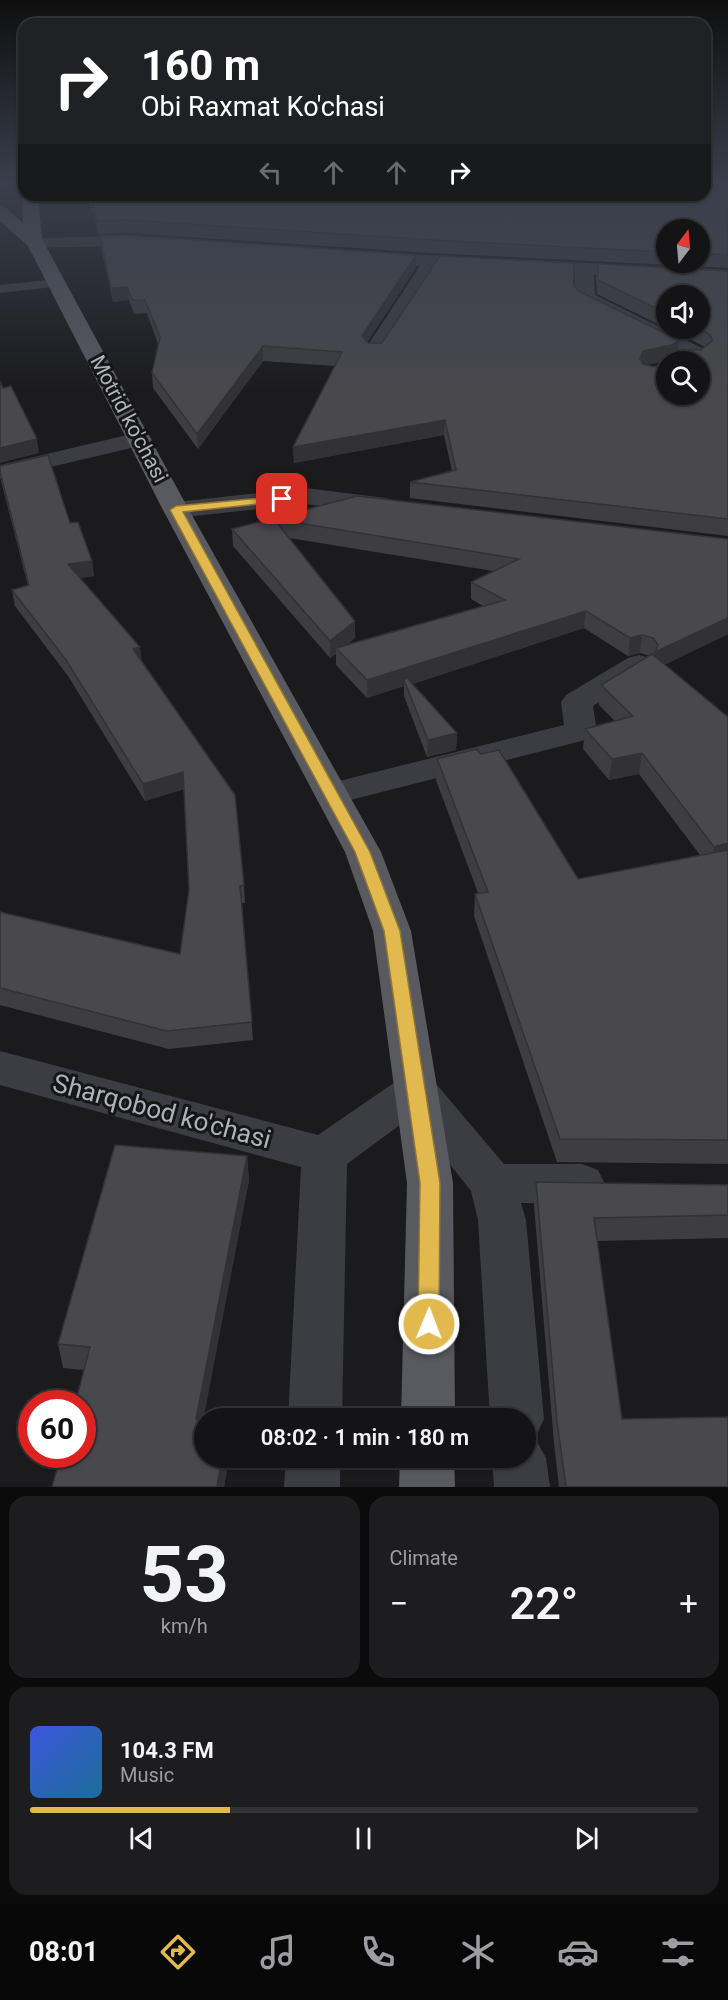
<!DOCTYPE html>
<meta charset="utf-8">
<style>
:root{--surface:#141416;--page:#1d1d1f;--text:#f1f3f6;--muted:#9d9ea1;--line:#333335;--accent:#e2b94e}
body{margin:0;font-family:Roboto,sans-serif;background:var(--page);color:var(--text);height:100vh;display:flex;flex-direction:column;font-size:22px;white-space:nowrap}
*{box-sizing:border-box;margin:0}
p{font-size:20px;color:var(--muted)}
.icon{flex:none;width:33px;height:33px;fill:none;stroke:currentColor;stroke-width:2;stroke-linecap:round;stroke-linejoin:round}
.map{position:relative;height:1487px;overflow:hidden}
.side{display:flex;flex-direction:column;gap:9px;padding:9px;background:#0b0b0c;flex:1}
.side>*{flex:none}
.hud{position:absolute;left:18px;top:18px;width:693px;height:183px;border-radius:18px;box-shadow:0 2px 4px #0004,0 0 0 2px var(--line);background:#202124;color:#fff;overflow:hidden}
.needle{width:39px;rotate:16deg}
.controls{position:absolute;left:656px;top:219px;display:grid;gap:12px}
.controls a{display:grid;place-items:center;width:54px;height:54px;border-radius:50%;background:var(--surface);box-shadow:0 2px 4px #0004,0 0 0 2px var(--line);font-size:30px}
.speed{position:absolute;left:18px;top:1390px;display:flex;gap:12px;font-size:30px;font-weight:700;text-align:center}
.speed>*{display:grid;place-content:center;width:78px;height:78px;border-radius:50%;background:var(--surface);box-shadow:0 2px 4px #0004,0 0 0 2px var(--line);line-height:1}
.speed .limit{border:9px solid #d22;background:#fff;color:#111}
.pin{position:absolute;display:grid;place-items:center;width:51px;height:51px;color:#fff;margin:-26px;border-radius:12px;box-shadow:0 3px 9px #0006}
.me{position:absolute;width:66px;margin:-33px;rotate:1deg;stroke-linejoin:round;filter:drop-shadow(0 0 4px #0008)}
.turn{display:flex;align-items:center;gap:21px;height:126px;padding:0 24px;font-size:27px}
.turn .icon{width:78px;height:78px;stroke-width:2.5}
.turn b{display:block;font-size:42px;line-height:51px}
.lanes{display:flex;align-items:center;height:57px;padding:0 24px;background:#0003;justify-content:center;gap:30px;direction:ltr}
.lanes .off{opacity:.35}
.big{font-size:45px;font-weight:600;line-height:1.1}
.side .card{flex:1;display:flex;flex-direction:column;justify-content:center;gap:9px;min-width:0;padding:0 21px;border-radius:18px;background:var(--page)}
.side .dial{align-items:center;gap:0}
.dial b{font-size:78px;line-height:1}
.song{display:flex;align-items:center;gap:18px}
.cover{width:72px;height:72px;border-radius:9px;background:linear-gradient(135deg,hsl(230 70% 55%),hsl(200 70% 35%))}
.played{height:6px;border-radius:3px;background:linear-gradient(90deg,var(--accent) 30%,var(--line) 30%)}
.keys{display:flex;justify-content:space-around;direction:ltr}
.heat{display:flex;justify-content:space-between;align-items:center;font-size:33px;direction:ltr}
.side .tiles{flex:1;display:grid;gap:9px;grid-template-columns:1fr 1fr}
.card:last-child{grid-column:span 2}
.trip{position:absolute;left:194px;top:1408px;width:342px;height:60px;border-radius:30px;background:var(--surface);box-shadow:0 2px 4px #0004,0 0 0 2px var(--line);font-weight:600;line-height:60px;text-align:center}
.dock{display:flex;height:96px;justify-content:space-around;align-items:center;background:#080809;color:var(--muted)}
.dock .icon{width:42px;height:42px}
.dock .on{color:var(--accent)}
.dock b{font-size:27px;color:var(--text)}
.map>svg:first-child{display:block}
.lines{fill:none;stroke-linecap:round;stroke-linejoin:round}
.lane{fill:#3c3d42;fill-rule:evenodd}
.street{fill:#3c3d42;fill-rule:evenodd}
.primary{fill:#595a60;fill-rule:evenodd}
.wall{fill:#3e3e42;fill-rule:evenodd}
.shaded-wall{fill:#323236}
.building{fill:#48484d;stroke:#323236;stroke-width:1.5}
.route{fill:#e2b94e;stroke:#937833;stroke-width:1.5}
.labels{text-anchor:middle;stroke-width:6;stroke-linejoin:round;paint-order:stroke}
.street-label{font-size:21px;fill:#afb2bb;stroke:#161618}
.near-street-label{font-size:26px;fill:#afb2bb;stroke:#161618}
</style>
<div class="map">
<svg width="728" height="1487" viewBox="0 0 728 1487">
<rect width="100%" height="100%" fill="#1b1b1d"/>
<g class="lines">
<polygon class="lane" points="57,279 64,283 62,286 0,293 0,285"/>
<g class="street">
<polygon points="145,236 151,237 154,241 151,245 36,248 27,243 36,238"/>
<polygon points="373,252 480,258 489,264 480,270 438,267 382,355 368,355 364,351 420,266 367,261 364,257 367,253"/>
<polygon points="529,260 728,270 728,282 594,275 595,295 706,350 709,355 699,362 671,362 681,354 578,302 575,298 575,274 522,270 520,266 522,262"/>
<polygon points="140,432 148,434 152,439 148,444 0,479 0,465"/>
<polygon points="305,488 386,498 395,501 399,506 395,511 386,514 305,504 176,518 167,516 163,510 167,504 176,502"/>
<polygon points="639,655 650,658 654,664 650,670 593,706 597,731 593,738 331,805 319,802 314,794 319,786 564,725 561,702 566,695 628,658"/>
<polygon points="0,1051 318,1135 401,1078 416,1073 431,1078 504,1164 582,1164 598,1170 605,1184 598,1198 582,1204 521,1203 526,1220 544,1419 535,1438 546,1458 550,1487 494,1487 492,1458 525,1458 525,1419 490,1419 478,1220 471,1191 412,1116 347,1164 342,1419 288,1419 301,1167 0,1085"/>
<polygon points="286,1458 340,1458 340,1487 284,1487"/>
</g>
<g class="primary">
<polygon points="24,192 24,195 38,195 42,239 189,510 381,852 411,931 453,1183 455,1419 401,1419 407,1183 373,931 345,852 163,510 28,246 0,221 0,207 6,208 23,223 22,195"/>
<polygon points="400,1458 454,1458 455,1487 399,1487"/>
</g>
</g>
<g class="wall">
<path d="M728 183V268L432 253 129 233 98 234 95 216 83 195H705ZM666 230H699V262H666Z"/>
<path d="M100 236 416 255V268L367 342 368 343H382L574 285 578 291 679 340 677 350H701L705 347 668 328H699L666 296V328L597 294 596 277 598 264 728 271V536L410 498V482L452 471 444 435 294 463 293 447 335 366 263 361 198 449 153 388 152 373 158 344 147 313 134 314 129 300 113 302 101 248ZM669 360V361L654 367 647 365Z"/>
<polygon points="0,466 70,523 92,561 94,576 80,578 142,663 244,885 245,903 242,903 253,1040 169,1049 0,1005 0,912 180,954 189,890 184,789 145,801 68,676 15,606 12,590 28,586 1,481"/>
<path d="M357 496 728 539V634L664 665 728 717V1164L557 1162 474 916 475 894 478 893 436 780 437 759 578 879 700 855 639 774 609 780 583 749 585 729 615 721 599 705 601 685 650 656 640 653 628 656 584 628 412 684 457 733 456 750 427 757 404 696V686L367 698 336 665V654L330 658 233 546 232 529ZM289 538 493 571 471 582V599L483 606 348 644 355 638V621Z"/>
<polygon points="247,1156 249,1180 203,1419 204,1458 229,1458 224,1487 52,1487 84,1370 63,1368 58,1344"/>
<polygon points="536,1182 728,1185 728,1238 597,1241 622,1419 728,1487 559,1487 554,1443 534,1205"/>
</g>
<g class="shaded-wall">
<polygon points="416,255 416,268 362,350 362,336"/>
<polygon points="127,287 129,300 113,302 111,288"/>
<polygon points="679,340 677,354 670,350 669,360 641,366 640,359 643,351"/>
<polygon points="263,346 263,361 198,449 197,434"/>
<polygon points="445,420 444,435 294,463 293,447"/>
<polygon points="37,439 39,453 0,463 0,448"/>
<polygon points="92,561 94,576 70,580 68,564"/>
<polygon points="586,611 584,628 407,686 404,680 404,686 367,698 367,680"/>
<polygon points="728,618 728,634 653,670 655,652"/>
<polygon points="355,621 355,638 339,651 336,648 336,654 330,658 330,641"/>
<polygon points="642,635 640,653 628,656 630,638"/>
<polygon points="140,647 142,663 133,649"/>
<polygon points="457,733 456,750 427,757 428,740"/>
<polygon points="642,753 639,774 609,780 612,759"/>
<polygon points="183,772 185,789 145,801 143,784"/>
<polygon points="728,843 728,863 710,868 714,847"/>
<polygon points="247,1156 249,1180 199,1442 196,1419"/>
<polygon points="222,1458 229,1458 224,1487 217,1487"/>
</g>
<g class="building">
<polygon points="705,183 728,183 728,255 699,253 699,230 666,230 666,252 432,240 128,220 97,221 93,204 88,195 705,195"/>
<polygon points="128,235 416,255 362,336 368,343 382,343 440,256 574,263 574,285 578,291 679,340 672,345 643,351 640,359 643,364 654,367 666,362 666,394 699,394 699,362 668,362 670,361 670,350 701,350 713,340 709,334 698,328 699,328 699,296 666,296 666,313 598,280 598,264 728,271 728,519 410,482 456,470 445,420 293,447 342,352 263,346 197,434 152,373 160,337 145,300 132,300 127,287 111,288 100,236"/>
<polygon points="0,381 3,388 11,386 37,439 0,448"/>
<polygon points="48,455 70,523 78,522 92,561 68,564 140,647 133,649 235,795 244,885 240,886 252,1022 167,1031 0,988 0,912 180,954 189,890 183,772 143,784 66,660 12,590 29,585 0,472 0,466"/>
<polygon points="357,496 728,539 728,618 655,652 658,645 653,638 642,635 630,638 586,611 367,680 336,648 505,600 471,582 519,559 274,519 355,621 330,641 232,529"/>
<polygon points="652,654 728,717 728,843 714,847 642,753 612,759 585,729 633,716 601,685"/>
<polygon points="407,678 457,733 428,740 404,680"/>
<polygon points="476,749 481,754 499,750 578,879 728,850 728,1140 560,1139 475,894 488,892 437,759"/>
<polygon points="115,1145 247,1156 196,1419 204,1419 204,1458 222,1458 217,1487 52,1487 61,1455 82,1455 82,1404 75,1404 90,1347 58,1344"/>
<polygon points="536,1182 728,1185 728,1215 594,1218 622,1419 728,1417 728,1487 566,1487 557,1421"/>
</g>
<linearGradient id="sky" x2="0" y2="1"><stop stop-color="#0f0f10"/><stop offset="0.47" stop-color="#393f4c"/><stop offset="1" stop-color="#393f4c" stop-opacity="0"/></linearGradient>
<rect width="728" height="391" fill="url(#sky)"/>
<polygon class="route" points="282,496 286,497 286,501 183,512 370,852 400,931 440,1183 439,1324 436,1331 429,1334 421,1331 418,1324 420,1183 384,931 355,852 170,510 176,506"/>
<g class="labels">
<g class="street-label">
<text transform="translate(129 419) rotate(62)" y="7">Motrid ko'chasi</text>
</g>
<g class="near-street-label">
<text transform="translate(162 1111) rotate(15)" y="9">Sharqobod ko'chasi</text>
</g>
</g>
</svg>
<div class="controls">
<a><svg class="needle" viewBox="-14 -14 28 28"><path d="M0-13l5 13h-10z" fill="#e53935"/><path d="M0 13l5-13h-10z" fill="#9d9ea1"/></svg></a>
<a><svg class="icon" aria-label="sound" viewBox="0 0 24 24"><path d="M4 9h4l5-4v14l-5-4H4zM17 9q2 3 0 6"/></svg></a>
<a><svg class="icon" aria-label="search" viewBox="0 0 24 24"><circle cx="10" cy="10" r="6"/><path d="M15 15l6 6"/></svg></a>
</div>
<div class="speed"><div class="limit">60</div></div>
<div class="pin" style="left:282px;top:499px;background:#d93025"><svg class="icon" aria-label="arrive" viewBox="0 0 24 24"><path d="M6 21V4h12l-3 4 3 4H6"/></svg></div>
<svg class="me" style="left:429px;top:1324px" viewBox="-20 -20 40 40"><circle r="17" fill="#e2b94e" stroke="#fff" stroke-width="3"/><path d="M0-11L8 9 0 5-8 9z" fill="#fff"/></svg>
<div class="trip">08:02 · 1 min · 180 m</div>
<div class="hud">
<div class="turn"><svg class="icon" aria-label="right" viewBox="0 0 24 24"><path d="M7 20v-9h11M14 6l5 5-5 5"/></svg><div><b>160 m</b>Obi Raxmat Ko'chasi</div></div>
<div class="lanes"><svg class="icon off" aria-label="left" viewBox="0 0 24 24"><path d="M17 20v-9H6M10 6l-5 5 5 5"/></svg><svg class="icon off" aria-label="ahead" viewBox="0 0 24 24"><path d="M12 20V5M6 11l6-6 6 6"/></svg><svg class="icon off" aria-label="ahead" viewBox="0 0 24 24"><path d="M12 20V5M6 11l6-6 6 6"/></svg><svg class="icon" aria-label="right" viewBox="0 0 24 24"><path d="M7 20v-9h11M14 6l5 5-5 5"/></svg></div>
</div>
</div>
<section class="side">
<div class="tiles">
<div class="card dial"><b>53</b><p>km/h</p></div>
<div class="card"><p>Climate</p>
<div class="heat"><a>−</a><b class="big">22°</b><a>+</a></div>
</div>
<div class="card">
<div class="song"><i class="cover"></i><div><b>104.3 FM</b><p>Music</p></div></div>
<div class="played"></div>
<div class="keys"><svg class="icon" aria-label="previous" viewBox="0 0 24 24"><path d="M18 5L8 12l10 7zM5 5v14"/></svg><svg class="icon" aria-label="pause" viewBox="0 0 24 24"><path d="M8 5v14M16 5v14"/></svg><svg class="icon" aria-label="next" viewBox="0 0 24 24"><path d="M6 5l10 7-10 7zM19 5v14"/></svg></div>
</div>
</div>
</section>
<nav class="dock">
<b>08:01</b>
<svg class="icon on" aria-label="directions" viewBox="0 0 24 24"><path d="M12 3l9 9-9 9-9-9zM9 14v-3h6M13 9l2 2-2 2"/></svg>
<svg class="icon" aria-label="music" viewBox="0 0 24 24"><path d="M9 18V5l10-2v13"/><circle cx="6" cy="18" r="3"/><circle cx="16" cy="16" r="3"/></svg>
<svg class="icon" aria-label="phone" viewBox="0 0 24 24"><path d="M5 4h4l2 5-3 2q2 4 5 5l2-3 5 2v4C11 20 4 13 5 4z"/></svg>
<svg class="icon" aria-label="climate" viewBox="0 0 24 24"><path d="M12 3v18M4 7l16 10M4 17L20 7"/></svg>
<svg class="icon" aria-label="car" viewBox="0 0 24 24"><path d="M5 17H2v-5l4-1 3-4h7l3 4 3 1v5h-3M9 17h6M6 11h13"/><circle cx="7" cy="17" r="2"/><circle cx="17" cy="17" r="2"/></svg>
<svg class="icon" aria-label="filters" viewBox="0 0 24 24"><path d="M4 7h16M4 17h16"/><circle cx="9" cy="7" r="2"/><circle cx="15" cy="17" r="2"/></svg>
</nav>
